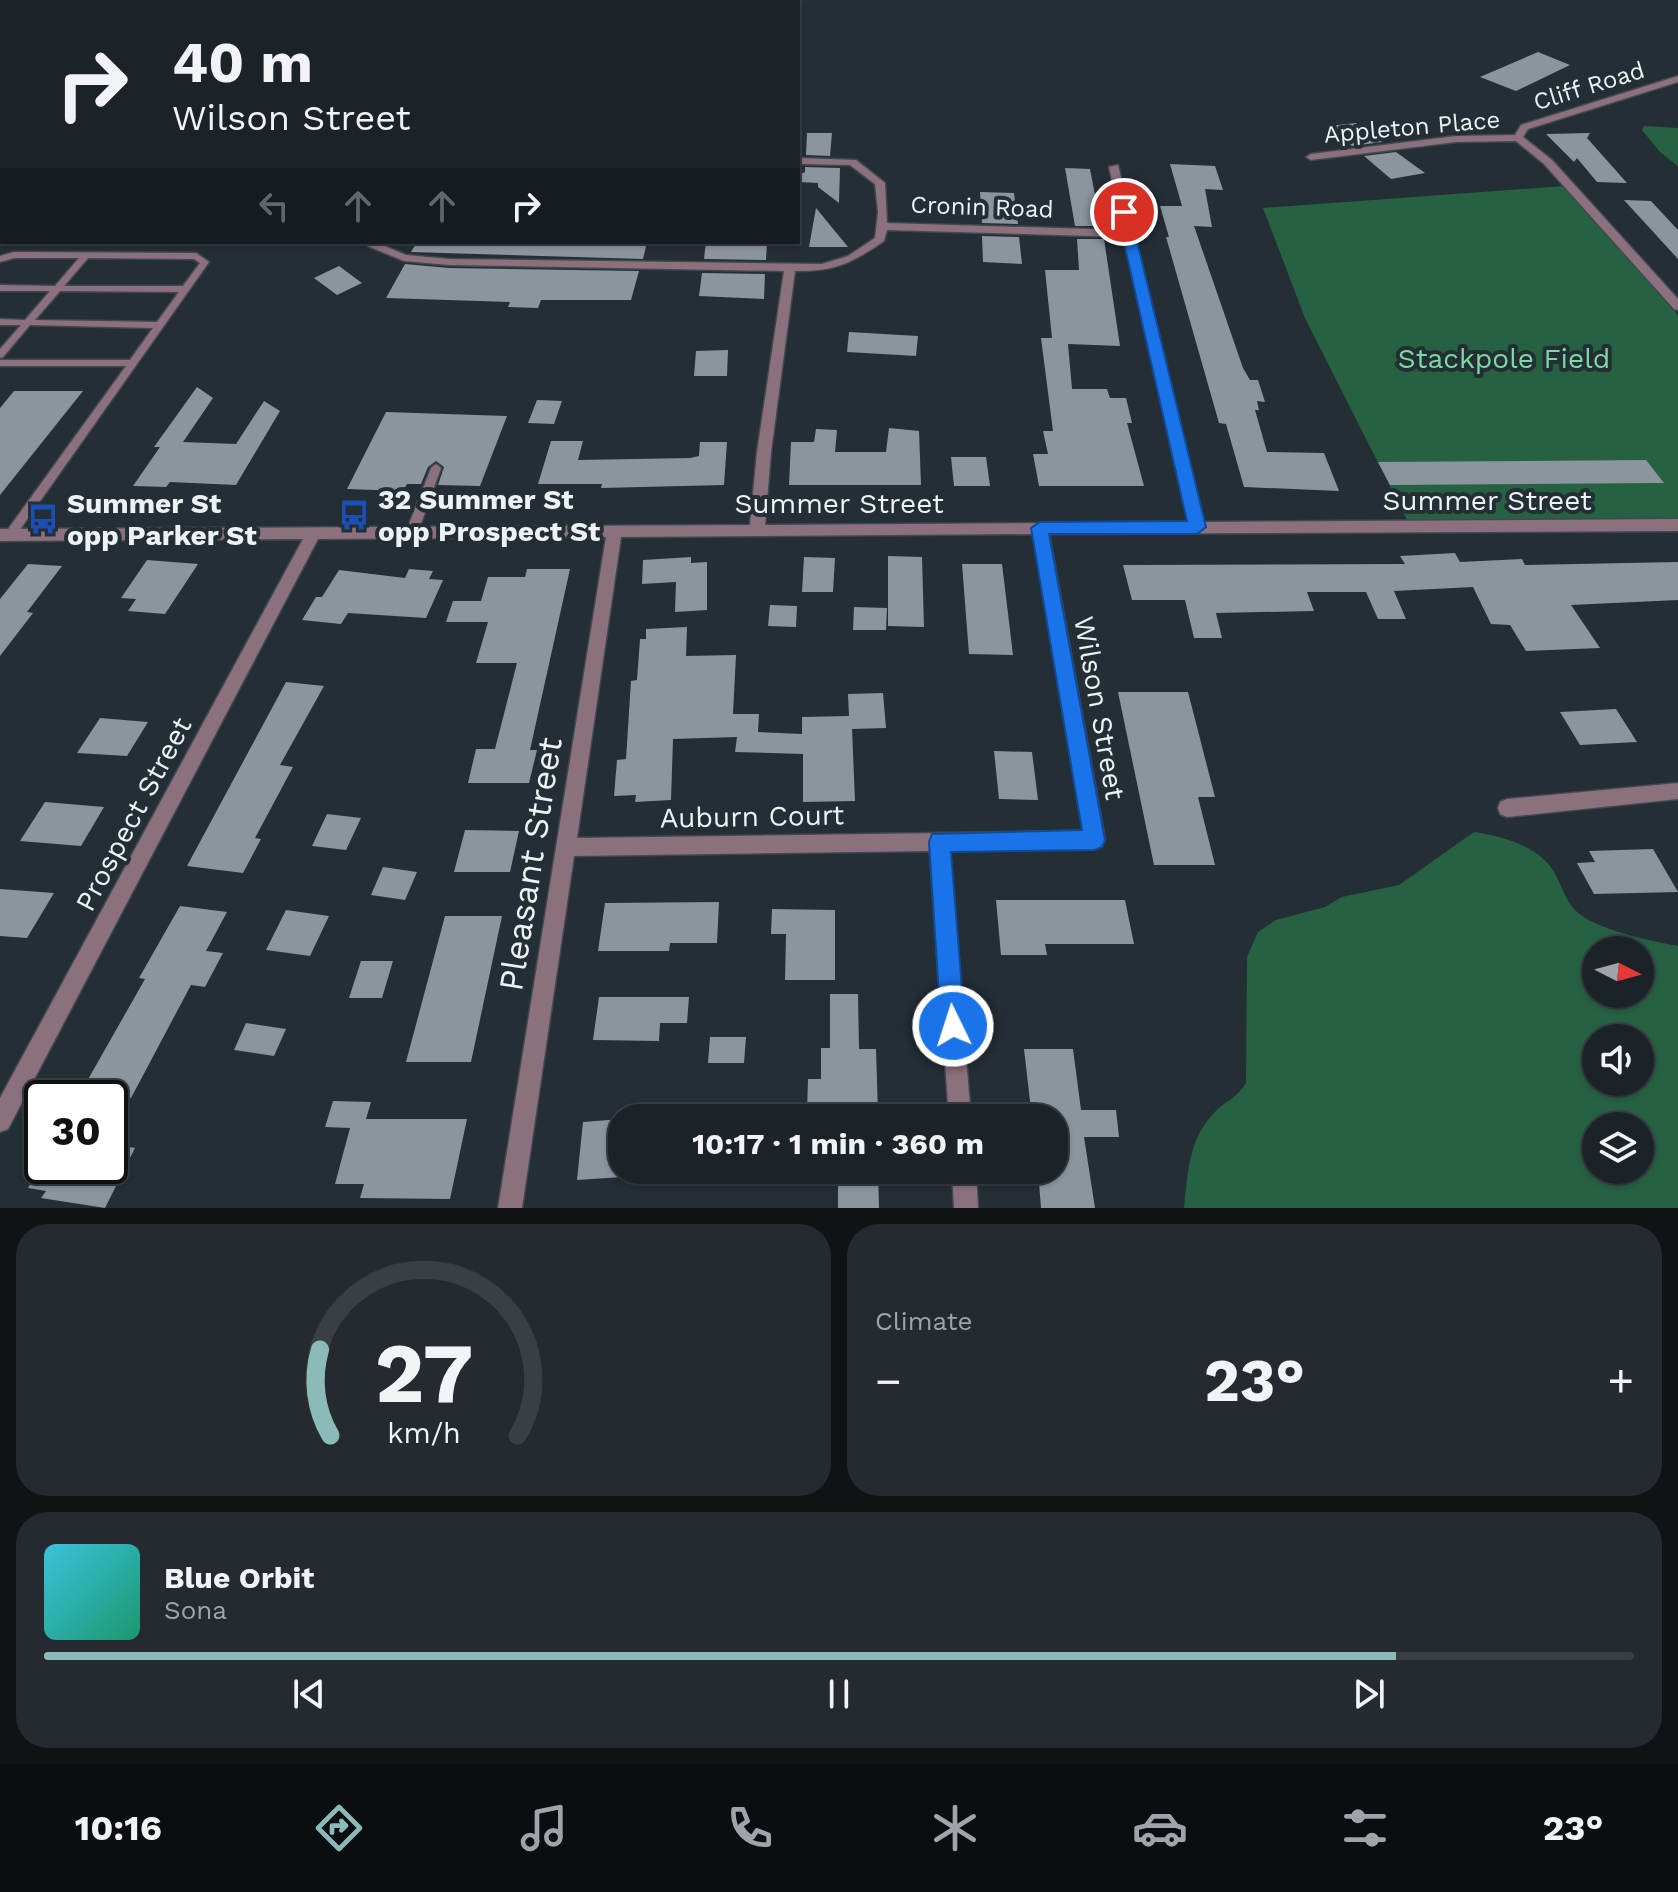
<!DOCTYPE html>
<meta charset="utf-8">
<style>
:root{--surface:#1b2228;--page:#242a30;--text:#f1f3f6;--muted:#a0a4a8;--line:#393f45;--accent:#8bbbb9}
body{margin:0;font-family:"Work Sans",sans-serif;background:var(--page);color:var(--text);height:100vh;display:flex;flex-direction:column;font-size:30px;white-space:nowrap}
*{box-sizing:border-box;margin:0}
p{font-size:26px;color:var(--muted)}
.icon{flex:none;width:44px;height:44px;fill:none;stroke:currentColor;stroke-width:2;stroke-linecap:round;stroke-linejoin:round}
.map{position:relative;height:1208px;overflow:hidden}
.sheet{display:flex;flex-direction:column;gap:16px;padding:16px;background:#0f1316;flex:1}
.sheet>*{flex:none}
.banner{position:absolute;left:0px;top:0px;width:800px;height:244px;box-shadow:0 2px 6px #0004,0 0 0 2px var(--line);background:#1b2228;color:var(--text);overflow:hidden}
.needle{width:52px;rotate:96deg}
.controls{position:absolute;left:1582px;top:936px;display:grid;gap:16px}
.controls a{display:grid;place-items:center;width:72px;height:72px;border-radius:50%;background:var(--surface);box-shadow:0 2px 6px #0004,0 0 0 2px var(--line);font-size:40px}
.speed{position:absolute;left:24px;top:1080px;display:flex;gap:16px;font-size:40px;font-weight:700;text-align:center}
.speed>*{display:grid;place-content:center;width:104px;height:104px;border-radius:50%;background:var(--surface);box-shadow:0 2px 6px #0004,0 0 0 2px var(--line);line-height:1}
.speed .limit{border:4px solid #111;border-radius:12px;background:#fff;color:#111}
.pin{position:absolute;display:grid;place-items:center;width:68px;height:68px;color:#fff;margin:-34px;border:4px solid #fff;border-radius:50%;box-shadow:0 2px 8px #0007}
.me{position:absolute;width:88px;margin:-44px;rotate:356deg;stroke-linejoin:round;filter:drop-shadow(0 0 6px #0008)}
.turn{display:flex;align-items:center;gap:28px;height:168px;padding:0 40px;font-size:36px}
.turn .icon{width:104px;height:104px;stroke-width:2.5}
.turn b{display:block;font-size:56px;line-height:68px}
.lanes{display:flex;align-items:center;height:76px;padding:0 40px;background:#0003;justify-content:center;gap:40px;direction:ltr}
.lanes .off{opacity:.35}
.big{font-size:60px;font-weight:700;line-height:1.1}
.sheet .widget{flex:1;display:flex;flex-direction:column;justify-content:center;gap:12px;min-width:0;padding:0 28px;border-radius:32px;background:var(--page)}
.sheet .dial{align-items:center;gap:0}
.dial svg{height:208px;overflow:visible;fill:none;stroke:var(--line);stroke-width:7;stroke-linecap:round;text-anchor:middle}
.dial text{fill:var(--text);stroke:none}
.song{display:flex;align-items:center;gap:24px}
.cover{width:96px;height:96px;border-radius:12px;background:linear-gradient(135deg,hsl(190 70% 55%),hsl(160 70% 35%))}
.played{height:8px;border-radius:4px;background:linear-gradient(90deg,var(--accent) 85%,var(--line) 85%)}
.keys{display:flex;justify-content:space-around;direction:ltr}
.heat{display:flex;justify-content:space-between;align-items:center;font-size:44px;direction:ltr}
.sheet .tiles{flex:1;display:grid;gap:16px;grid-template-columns:1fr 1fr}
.widget:last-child{grid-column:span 2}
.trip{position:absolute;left:608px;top:1104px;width:460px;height:80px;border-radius:32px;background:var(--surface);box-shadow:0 2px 6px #0004,0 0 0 2px var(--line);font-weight:700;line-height:80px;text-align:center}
.menu{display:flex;height:128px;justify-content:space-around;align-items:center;background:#0b0e10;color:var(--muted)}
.menu .icon{width:56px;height:56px}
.menu .current{color:var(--accent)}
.menu b{font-size:36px;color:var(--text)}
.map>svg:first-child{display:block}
.green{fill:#266141;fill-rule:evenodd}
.building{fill:#8a959e}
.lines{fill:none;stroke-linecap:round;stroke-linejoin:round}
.lane-casing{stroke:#404950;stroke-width:3}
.street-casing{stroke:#404950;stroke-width:3}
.primary-casing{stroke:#404950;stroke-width:3}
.lane{fill:#8c707d;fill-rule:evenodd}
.street{fill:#8c707d;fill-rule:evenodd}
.primary{fill:#edb3ce;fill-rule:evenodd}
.route{fill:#1a73e8;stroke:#114b97;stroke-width:2}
.labels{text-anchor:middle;stroke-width:8;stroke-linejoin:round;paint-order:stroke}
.far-street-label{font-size:24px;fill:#ecf2f7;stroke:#242e35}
.park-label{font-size:28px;fill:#7cd9a2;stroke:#242e35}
.poi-label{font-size:28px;font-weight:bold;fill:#ecf2f7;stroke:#242e35;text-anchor:start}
.street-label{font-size:28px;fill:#ecf2f7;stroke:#242e35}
.near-street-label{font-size:34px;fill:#ecf2f7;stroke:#242e35}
</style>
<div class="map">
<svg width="1678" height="1208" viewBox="0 0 1678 1208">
<rect width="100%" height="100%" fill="#242e35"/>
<g class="green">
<polygon points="1644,126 1678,128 1678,166 1660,152 1642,130"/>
<polygon points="1564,186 1678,315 1678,522 1407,520 1305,318 1263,208"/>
<path d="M1474 832C1502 836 1539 846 1554 872 1561 883 1565 900 1575 910 1593 929 1651 941 1678 946V1208H1184C1188 1173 1188 1140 1214 1113 1226 1100 1234 1101 1246 1083L1247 957 1258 932 1276 920 1325 907 1342 897 1399 885ZM1596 950H1640V994H1596ZM1596 1038H1640V1082H1596ZM1640 1126V1170H1596V1126Z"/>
</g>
<g class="building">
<polygon points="1538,52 1570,65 1516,91 1480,77"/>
<polygon points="1356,123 1382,142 1352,146 1329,126"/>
<polygon points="807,133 832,133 830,156 806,155"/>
<polygon points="1590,133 1587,138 1627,183 1597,182 1577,158 1574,162 1546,134"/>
<polygon points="1396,152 1425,173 1391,179 1364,156"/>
<polygon points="1170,164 1215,166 1223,190 1205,189 1212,227 1194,226 1243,368 1250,380 1258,380 1265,402 1257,401 1259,410 1255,410 1267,452 1324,453 1339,491 1244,487 1226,424 1219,423 1166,237 1169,237 1160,206 1182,206"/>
<polygon points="805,167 840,168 839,203 818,187 818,183 798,182 798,175 805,172"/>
<polygon points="1065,168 1090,169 1101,226 1075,226"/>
<polygon points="980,192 1014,193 1018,224 982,223"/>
<polygon points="1624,200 1651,201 1678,230 1678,259"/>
<polygon points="816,208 848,247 809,247"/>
<polygon points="982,236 1019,237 1022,264 983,262"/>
<polygon points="1077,239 1104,239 1120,346 1068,344 1072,389 1107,389 1110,398 1126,398 1132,423 1127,423 1144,486 1039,486 1033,454 1048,454 1043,431 1053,431 1041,338 1052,338 1045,270 1079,270"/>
<polygon points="417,242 647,242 643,259 411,252"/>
<polygon points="706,242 767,242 766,260 704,259"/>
<polygon points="405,264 449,268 639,271 631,300 541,300 538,308 508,307 510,302 386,298"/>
<polygon points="339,266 362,283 337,295 314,278"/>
<polygon points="702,273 765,274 764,299 699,296"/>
<polygon points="849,332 918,336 916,356 847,352"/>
<polygon points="728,350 727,376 694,376 696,351"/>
<polygon points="197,387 213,398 183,442 236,444 264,401 280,411 236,485 170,482 166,487 133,486 160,447 154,447"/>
<polygon points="14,391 83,391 0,495 0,408"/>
<polygon points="537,400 562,401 554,424 528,423"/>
<polygon points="386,412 507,416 480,486 438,485 444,467 436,461 428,467 421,484 407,484 403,491 347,489"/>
<polygon points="889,428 919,431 921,485 789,485 791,442 814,442 816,429 837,430 835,452 886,452"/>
<polygon points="551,441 583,441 578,460 690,458 699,456 700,442 727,442 724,485 601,488 602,484 538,484"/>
<polygon points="951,457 986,457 990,486 954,486"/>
<polygon points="1646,460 1664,483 1390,485 1378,462"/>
<polygon points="1455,553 1460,562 1522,559 1525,565 1678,562 1678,600 1571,605 1600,648 1526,651 1510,625 1491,624 1473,587 1394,591 1406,619 1378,619 1366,592 1307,592 1314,611 1216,613 1222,638 1194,638 1185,600 1132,600 1123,565 1405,564 1400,556"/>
<polygon points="888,556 922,557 924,627 888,626"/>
<polygon points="691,557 691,563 707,562 707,610 675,612 676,582 642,584 643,560"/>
<polygon points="804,557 835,558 833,592 802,592"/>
<polygon points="147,560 198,564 165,614 128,611 136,599 121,598"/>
<polygon points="28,564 62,566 27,612 33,613 0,656 0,599"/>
<polygon points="962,564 1002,564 1013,655 969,654"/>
<polygon points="409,569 433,571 429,579 443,580 426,618 348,613 341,624 302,620 316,597 322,597 339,570 405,578"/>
<polygon points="527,569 570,569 530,750 537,750 529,783 468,783 476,749 495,749 517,663 476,663 488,622 446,622 453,601 481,601 488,577 525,577"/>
<polygon points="770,605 797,606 796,627 768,626"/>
<polygon points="854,607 887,608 886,630 853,630"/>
<polygon points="687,627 686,656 736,655 733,714 759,714 758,732 802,734 802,717 849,716 848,694 883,693 886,728 852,729 855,801 803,802 803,754 735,752 737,737 673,739 671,800 635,802 636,795 614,796 617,760 626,759 631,681 637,680 640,639 646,639 646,629"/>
<polygon points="286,682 324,686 280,765 293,767 255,838 261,839 243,873 187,866"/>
<polygon points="1118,692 1188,692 1215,797 1198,797 1215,865 1154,865"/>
<polygon points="1616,709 1637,742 1580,745 1560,712"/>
<polygon points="100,718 148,722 127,756 77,753"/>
<polygon points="994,751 1032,752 1038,800 999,799"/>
<polygon points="45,802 104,807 81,846 20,841"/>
<polygon points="327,814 361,818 346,850 312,846"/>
<polygon points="465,830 519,831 510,872 454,872"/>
<polygon points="1653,849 1678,892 1594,894 1577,863 1595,862 1589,851"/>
<polygon points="383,867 417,872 405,900 371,895"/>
<polygon points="0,889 54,893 27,938 0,936"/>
<polygon points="996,900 1125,900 1134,944 1045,944 1047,955 1001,955"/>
<polygon points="719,902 717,943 670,943 669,951 598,951 605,903"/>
<polygon points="180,906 227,912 206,951 223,953 205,987 191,985 131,1098 82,1090 145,979 139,978"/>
<polygon points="772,909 835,910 835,980 785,980 786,934 771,934"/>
<polygon points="286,910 329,916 310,956 266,950"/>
<polygon points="445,916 502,916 471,1062 406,1062"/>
<polygon points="361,961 393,961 382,998 349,998"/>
<polygon points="830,994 858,994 859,1049 876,1049 878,1113 807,1112 808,1079 821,1079 821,1048 830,1048"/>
<polygon points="599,997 689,997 687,1023 660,1023 659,1041 593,1040"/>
<polygon points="246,1023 286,1029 274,1056 234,1050"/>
<polygon points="710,1037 746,1037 744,1063 708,1063"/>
<polygon points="1024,1049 1073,1049 1081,1110 1116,1110 1119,1137 1084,1137 1095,1208 1041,1208 1038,1170 1054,1170 1054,1162 1065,1162 1059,1111 1031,1110"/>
<polygon points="333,1101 371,1102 366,1119 467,1119 450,1199 360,1198 364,1184 335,1184 350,1128 325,1127"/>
<polygon points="622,1119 622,1177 577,1180 583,1122"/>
<polygon points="110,1144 135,1148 105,1208 41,1198 46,1191 28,1188 40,1166 110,1166"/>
<polygon points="838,1170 878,1170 879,1208 838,1208"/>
</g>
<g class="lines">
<g class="lane-casing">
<g id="lane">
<polygon points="421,0 428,0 430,2 423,2"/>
<polygon points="689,0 704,0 708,2 693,2"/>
<path d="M14 252 196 253 209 262 14 538 10 539 4 535 6 532 126 366H0V360H130L153 328 30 325 3 357 0 358V349L21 325H0V319L25 320 50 291H0V285L55 286 79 258H14L0 262V256ZM88 258 194 259 200 263 183 286H64ZM60 291 179 292 157 322 35 320Z"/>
<polygon points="436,464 441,468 418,532 416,535 408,535 406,532 431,468"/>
</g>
</g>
<g class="street-casing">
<g id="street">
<polygon points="289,0 299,0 288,2"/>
<polygon points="718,0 727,0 717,2"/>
<rect x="0" y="55" width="2" height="6"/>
<rect x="0" y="66" width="2" height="6"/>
<polygon points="1678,76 1678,82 1528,129 1523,137 1552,160 1678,299 1678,310 1674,309 1544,164 1516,141 1456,142 1311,160 1306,157 1311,154 1456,136 1515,135 1521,125"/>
<path d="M798 158 856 160 885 183 887 223 1123 230 1109 167 1118 165 1203 522 1678 519V531L1049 534 1105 840 1102 846 1095 849 949 851 971 1118H949L930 851 574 856 522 1208H498L606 537 318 539 8 1129 0 1132V1098L303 539 0 541V529L750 525 757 452 784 271 449 265 404 261 368 246 369 242H381L380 244 406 255 449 259 822 264 848 256 875 238 878 212 875 184 850 165 798 164ZM887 230 1125 237 1188 522 765 525 771 452 795 271C834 272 852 263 884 241ZM1034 534 1084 831 577 838 621 537Z"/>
<polygon points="1678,783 1678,799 1507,817 1500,814 1498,808 1500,802 1507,799"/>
<polygon points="952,1170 976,1170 978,1208 954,1208"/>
</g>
</g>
<g class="primary-casing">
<polygon id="primary" points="60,0 72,0 59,2"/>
</g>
<use href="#lane" class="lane"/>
<use href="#street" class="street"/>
<use href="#primary" class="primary"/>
</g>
<polygon class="route" points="1124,208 1130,212 1206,527 1197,534 1049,534 1105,840 1102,847 1095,850 951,852 965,1026 962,1034 953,1038 944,1034 941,1026 929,842 932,834 1082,830 1031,528 1040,522 1187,521 1117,212"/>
<defs>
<g id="bus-bare" transform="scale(2.4)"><path d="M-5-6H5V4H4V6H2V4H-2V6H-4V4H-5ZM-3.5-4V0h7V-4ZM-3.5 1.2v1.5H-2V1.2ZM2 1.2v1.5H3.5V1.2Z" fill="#1a4fb4" stroke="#242e35" stroke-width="2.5" paint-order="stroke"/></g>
</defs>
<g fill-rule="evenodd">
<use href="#bus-bare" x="354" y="515"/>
<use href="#bus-bare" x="43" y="519"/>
</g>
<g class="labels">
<g class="far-street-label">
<text transform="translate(1589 86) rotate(-17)" y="8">Cliff Road</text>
<text transform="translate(1412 127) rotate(-5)" y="8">Appleton Place</text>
<text transform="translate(982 207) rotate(2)" y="8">Cronin Road</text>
</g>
<g class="park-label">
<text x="1504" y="368">Stackpole Field</text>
</g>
<g class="poi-label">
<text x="378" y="509">32 Summer St<tspan x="378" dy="32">opp Prospect St</tspan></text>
<text x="67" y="513">Summer St<tspan x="67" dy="32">opp Parker St</tspan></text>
</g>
<g class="street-label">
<text x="1487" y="510">Summer Street</text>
<text x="839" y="513">Summer Street</text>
<text transform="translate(1100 708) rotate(80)" y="10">Wilson Street</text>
<text transform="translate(133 814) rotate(-62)" y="10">Prospect Street</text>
<text transform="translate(752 816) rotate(-1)" y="10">Auburn Court</text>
</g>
<g class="near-street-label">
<text transform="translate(530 864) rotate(-81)" y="12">Pleasant Street</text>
</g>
</g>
</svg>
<div class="controls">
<a><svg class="needle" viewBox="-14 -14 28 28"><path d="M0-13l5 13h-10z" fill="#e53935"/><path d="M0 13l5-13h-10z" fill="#a0a4a8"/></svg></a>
<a><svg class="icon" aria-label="sound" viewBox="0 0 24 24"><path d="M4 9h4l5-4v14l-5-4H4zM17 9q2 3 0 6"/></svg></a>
<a><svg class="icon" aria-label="layers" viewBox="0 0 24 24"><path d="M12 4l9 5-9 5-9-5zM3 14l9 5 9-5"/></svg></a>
</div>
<div class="speed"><div class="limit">30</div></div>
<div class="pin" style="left:1124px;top:212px;background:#d93025"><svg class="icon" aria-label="arrive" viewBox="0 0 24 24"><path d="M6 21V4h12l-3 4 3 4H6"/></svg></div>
<svg class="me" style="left:953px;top:1026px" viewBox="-20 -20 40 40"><circle r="17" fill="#1a73e8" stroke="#fff" stroke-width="3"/><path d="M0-11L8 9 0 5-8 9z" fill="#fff"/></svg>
<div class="trip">10:17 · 1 min · 360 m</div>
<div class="banner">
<div class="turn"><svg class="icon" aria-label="right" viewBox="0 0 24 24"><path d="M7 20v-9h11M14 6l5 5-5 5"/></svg><div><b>40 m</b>Wilson Street</div></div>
<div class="lanes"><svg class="icon off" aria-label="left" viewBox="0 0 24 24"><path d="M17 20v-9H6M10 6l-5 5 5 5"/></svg><svg class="icon off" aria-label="ahead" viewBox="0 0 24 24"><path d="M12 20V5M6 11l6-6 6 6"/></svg><svg class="icon off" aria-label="ahead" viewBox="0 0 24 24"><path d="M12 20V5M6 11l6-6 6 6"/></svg><svg class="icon" aria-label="right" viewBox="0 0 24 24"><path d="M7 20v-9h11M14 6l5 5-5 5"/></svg></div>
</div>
</div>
<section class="sheet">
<div class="tiles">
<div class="widget dial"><svg viewBox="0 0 100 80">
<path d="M14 69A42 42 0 1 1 86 69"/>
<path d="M14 69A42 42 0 0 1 10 36" stroke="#8bbbb9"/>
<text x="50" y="56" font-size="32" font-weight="700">27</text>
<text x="50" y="72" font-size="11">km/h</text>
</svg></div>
<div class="widget"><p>Climate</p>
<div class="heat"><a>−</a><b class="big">23°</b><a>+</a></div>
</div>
<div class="widget">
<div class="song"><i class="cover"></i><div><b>Blue Orbit</b><p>Sona</p></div></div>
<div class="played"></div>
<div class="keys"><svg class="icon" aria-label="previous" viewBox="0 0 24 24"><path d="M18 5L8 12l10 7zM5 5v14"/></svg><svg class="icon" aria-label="pause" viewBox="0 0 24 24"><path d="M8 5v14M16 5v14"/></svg><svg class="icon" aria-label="next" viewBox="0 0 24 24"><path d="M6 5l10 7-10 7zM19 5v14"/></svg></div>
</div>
</div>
</section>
<nav class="menu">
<b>10:16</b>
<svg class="icon current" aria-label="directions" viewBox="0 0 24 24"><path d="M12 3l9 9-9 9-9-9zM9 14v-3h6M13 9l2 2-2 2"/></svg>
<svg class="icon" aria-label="music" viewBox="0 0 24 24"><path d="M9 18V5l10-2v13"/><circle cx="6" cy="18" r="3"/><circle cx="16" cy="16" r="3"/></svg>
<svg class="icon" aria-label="phone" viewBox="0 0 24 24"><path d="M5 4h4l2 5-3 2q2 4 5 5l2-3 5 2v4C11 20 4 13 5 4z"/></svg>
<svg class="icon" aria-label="climate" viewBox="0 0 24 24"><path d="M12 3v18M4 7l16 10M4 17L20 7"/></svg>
<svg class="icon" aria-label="car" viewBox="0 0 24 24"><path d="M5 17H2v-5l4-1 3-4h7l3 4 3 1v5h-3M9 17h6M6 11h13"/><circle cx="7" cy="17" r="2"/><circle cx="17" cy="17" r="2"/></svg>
<svg class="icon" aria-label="filters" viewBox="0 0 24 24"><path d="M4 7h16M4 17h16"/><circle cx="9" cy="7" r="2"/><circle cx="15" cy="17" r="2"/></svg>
<b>23°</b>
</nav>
